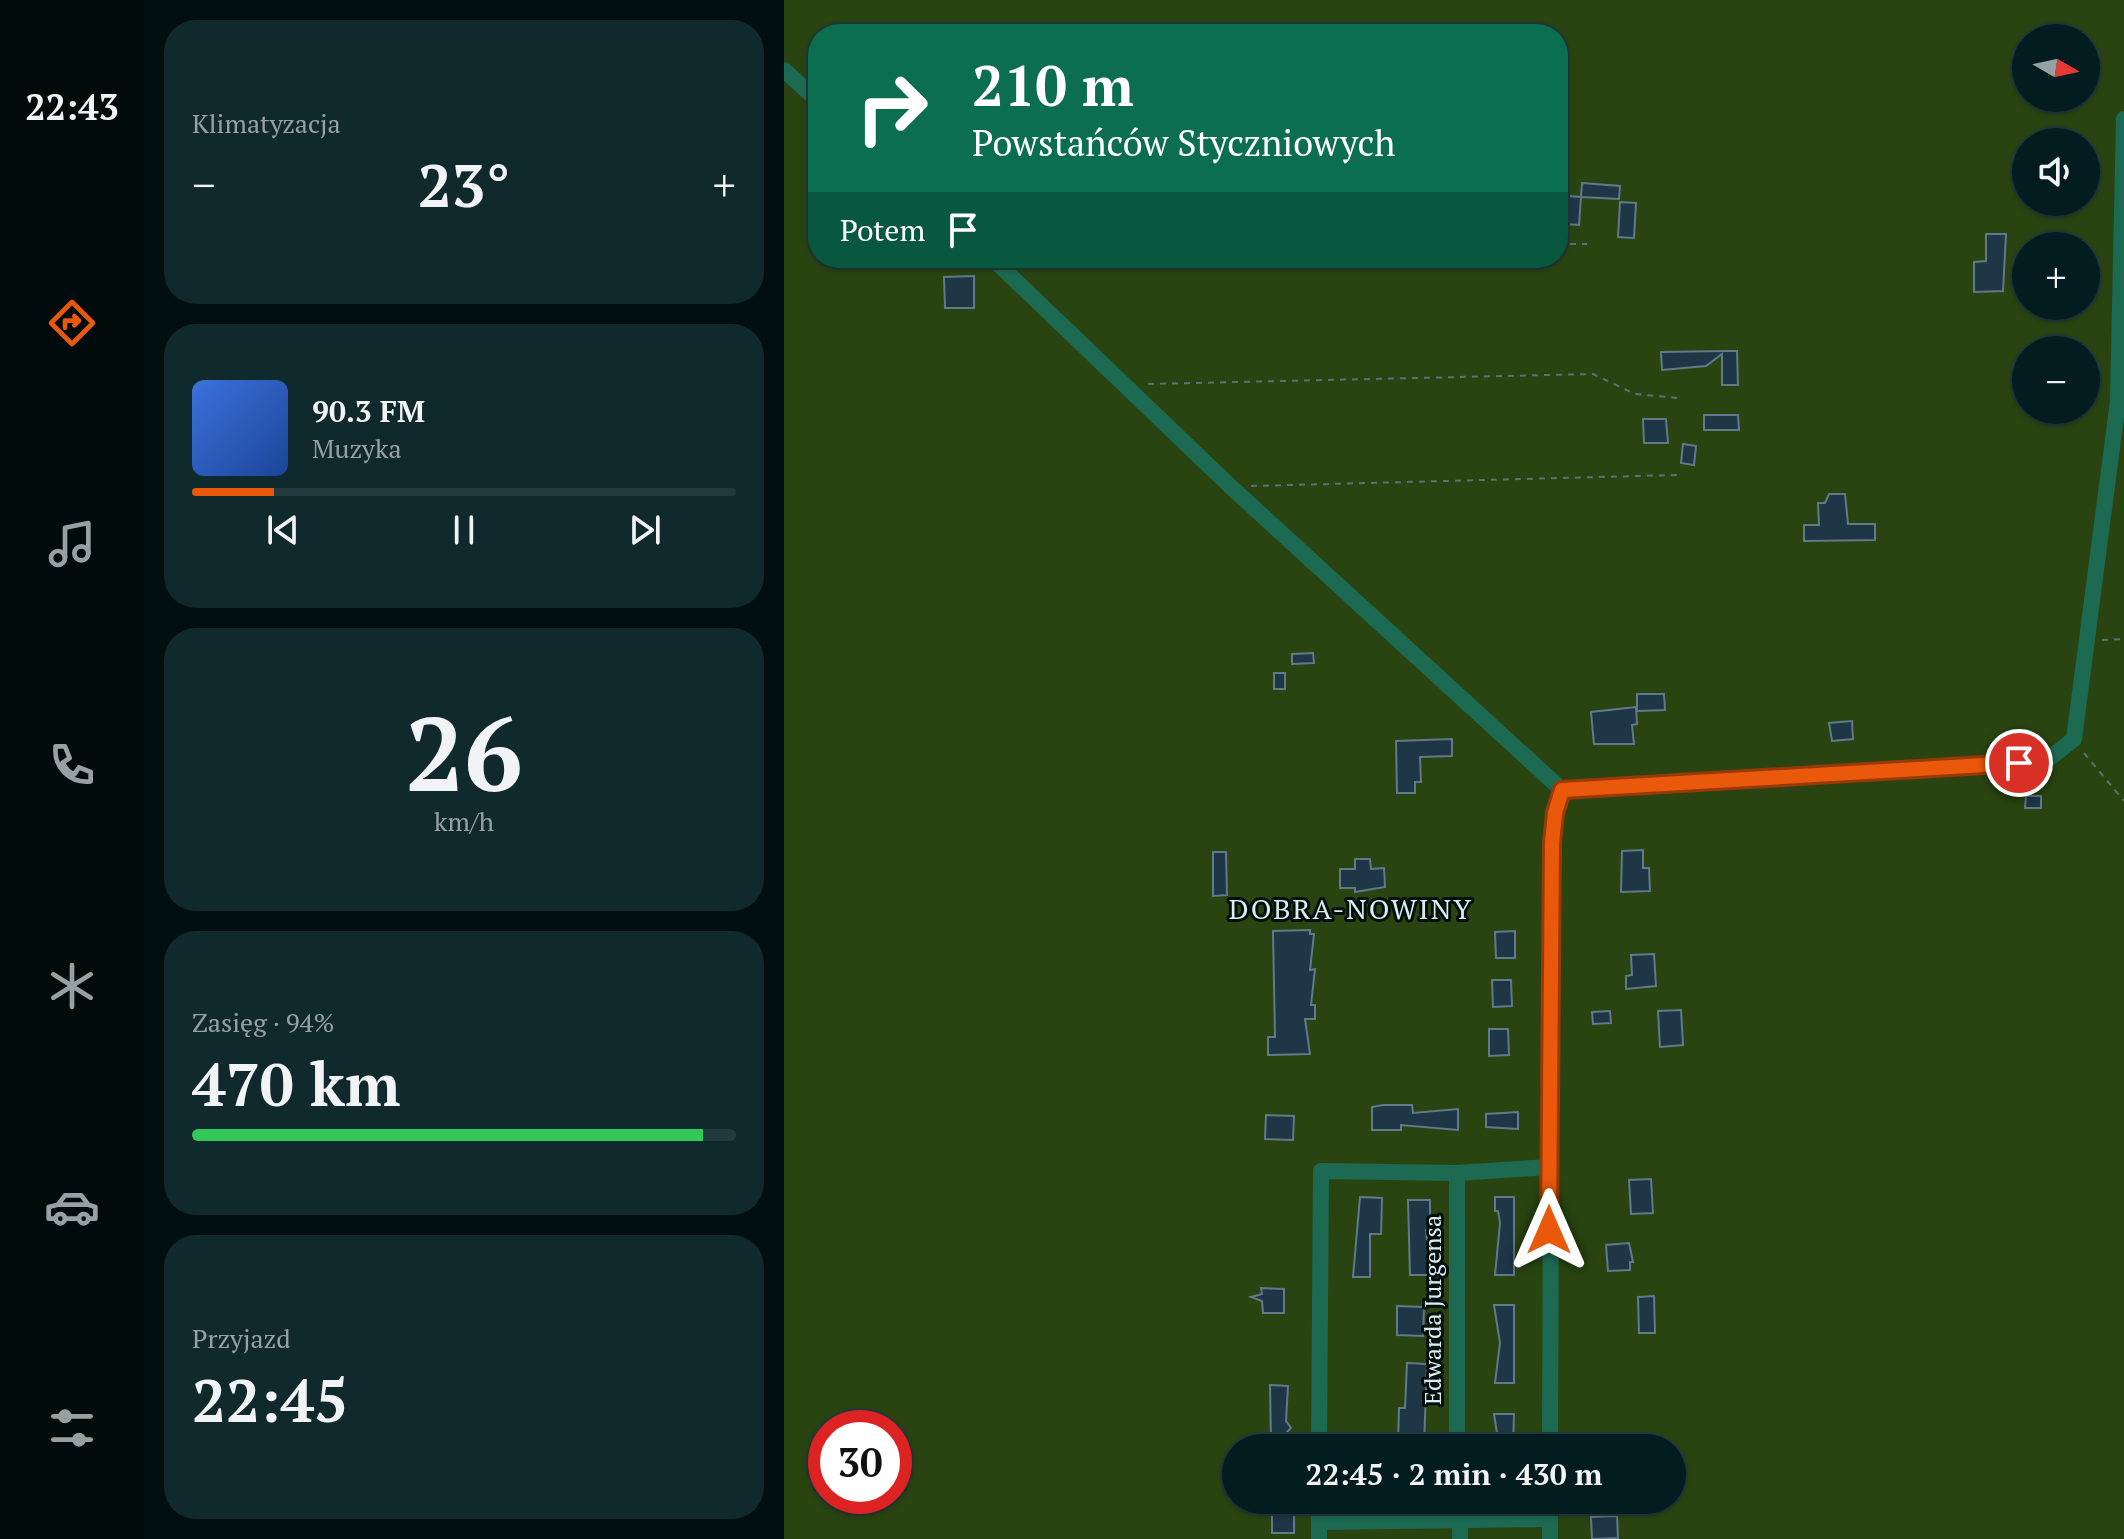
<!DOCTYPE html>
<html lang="pl">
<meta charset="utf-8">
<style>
:root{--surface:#021c1f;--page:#10292c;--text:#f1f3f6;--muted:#96a1a4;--line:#233a3d;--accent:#ea580c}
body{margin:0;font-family:"PT Serif",serif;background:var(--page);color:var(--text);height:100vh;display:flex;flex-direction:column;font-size:30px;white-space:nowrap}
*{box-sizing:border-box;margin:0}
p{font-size:26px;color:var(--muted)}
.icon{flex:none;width:44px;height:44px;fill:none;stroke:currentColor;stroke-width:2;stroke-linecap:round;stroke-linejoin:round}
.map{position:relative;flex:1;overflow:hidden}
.panel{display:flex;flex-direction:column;gap:20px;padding:20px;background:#010f11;width:640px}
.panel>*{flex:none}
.top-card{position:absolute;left:24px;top:24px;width:760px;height:244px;border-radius:32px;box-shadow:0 2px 6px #0004,0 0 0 2px var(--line);background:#0b6e4f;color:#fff;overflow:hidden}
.needle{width:52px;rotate:99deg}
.controls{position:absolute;left:1228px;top:24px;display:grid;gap:16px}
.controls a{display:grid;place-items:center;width:88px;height:88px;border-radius:50%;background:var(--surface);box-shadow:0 2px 6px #0004,0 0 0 2px var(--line);font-size:40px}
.speed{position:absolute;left:24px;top:1410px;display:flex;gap:16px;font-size:40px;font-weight:700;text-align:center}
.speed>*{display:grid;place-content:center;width:104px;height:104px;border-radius:50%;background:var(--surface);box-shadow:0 2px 6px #0004,0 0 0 2px var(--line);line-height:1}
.speed .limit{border:12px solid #d22;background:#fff;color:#111}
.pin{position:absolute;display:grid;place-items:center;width:68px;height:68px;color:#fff;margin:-34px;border:4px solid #fff;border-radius:50%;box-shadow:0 2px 8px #0007}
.me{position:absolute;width:88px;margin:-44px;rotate:0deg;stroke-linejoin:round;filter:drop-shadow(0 0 6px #0008)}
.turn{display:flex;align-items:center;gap:28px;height:168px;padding:0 32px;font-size:36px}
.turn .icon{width:104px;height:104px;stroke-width:2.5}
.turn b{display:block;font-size:56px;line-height:68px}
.then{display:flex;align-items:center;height:76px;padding:0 32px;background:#0003;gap:16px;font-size:30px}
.big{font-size:60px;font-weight:600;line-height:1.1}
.panel .widget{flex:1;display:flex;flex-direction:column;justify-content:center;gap:12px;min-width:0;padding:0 28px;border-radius:32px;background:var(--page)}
.panel .dial{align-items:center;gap:0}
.dial b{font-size:104px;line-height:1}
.song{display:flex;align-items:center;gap:24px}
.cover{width:96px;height:96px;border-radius:12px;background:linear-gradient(135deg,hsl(220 70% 55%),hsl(220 70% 35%))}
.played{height:8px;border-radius:4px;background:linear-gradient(90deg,var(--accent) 15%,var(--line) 15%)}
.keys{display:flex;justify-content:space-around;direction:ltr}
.heat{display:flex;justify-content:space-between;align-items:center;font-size:44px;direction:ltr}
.charge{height:12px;border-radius:6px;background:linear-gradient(90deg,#34c759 94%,var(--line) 0)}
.trip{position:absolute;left:438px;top:1434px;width:464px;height:80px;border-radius:40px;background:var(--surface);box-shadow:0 2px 6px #0004,0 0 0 2px var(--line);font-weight:600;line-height:80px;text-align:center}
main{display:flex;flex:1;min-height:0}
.menu{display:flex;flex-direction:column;width:144px;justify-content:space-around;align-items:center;background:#010b0c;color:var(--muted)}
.menu .icon{width:56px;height:56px}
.menu .current{color:var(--accent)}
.menu b{font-size:36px;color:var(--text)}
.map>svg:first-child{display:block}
.green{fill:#294411;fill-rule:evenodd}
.building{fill:#1e3645;stroke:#607a8a;stroke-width:2}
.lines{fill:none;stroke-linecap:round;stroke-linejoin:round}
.path{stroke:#567375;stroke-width:2;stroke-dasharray:6 6;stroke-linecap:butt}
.street{stroke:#1d6a52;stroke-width:16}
.route-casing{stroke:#983908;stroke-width:20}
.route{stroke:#ea580c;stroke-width:14}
.labels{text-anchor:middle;stroke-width:6;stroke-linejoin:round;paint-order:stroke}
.street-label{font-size:24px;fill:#dbeeef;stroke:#020d0e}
.quarter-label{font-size:28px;letter-spacing:2px;fill:#dbeeef;stroke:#020d0e}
</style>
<main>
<nav class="menu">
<b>22:43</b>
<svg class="icon current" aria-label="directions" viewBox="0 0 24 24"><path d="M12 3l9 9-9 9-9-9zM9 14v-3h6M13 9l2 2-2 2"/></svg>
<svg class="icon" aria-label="music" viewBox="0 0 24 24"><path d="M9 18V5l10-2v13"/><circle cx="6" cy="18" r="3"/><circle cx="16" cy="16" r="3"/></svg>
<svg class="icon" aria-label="phone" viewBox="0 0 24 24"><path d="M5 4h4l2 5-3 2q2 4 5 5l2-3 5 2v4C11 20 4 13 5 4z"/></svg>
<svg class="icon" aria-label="climate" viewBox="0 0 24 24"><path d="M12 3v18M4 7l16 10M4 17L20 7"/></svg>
<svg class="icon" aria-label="car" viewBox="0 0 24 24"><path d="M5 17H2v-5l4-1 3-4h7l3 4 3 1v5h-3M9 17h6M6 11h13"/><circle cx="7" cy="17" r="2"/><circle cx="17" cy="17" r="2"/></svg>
<svg class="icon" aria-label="filters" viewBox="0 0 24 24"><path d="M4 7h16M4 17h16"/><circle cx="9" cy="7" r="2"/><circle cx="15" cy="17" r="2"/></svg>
</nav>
<section class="panel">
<div class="widget"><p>Klimatyzacja</p>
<div class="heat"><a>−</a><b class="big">23°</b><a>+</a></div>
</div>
<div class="widget">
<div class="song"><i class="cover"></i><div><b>90.3 FM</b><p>Muzyka</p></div></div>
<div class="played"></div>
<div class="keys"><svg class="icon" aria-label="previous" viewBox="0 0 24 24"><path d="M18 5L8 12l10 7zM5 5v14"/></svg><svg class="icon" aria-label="pause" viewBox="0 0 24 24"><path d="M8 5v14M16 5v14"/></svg><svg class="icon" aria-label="next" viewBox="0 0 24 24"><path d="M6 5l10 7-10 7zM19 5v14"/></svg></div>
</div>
<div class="widget dial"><b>26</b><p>km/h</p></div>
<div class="widget"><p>Zasięg · 94%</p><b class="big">470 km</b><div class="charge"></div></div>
<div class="widget"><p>Przyjazd</p><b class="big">22:45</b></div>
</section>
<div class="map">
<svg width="1340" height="1539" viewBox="0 0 1340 1539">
<rect width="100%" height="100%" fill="#022629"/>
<path class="green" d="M0 0H1340V1539H0ZM34 34H774V258H34ZM1242 38H1302V98H1242ZM1242 142H1302V202H1242ZM1242 246H1302V306H1242ZM1242 350H1302V410H1242ZM42 1428H110V1496H42ZM452 1448H888V1500H452Z"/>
<g class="building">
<polygon points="798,183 836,186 835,199 797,197"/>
<polygon points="783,196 797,197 795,225 781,224"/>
<polygon points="836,202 852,203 850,238 834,237"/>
<polygon points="1202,234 1222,234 1219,291 1190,292 1190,262 1202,261"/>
<polygon points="190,276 190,308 161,308 160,277"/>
<polygon points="943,351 953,351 954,385 938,385 938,354 922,366 878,370 877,352"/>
<polygon points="920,415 954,415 955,430 920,430"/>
<polygon points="859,419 882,419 884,443 860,443"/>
<polygon points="899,444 912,446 910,465 897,463"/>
<polygon points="1045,494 1061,494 1064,524 1091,524 1091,540 1020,541 1020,525 1035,525 1034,503 1041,503"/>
<polygon points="529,653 530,663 508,664 508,654"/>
<rect x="490" y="673" width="11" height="16"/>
<polygon points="853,694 880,694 881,710 853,711"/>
<polygon points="852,707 853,724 848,725 850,744 810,744 807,712"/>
<polygon points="1068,721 1069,739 1048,741 1045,723"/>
<polygon points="668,739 668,756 636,757 637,782 631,782 631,793 613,793 612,741"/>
<polygon points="1242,796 1257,796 1257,808 1241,808"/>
<polygon points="859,850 859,868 865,868 866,891 837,892 838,851"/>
<polygon points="429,852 442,852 443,895 429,896"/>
<polygon points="571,859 586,859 587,869 600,868 601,887 571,892 571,888 556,888 556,869 571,869"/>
<polygon points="526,930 526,934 530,934 526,970 531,969 527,1005 531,1005 531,1019 521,1019 526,1054 484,1055 484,1037 491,1037 489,931"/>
<polygon points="731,931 731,958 712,958 711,932"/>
<polygon points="870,954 872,986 842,989 842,976 848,975 847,955"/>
<polygon points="708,980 727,980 728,1006 709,1007"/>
<polygon points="897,1010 899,1045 876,1047 874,1011"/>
<polygon points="826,1011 827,1023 809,1024 808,1012"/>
<polygon points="705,1029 724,1029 725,1055 705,1056"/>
<polygon points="599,1105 628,1105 629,1113 674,1109 674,1130 617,1125 617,1130 588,1130 588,1107"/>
<polygon points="734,1112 734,1129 702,1127 702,1114"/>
<polygon points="482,1115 510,1116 509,1140 481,1139"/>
<polygon points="867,1179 869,1213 847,1214 845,1180"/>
<polygon points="576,1197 598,1198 597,1234 586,1234 586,1277 569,1277"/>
<polygon points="711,1197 730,1197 730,1275 711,1275 716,1223 714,1211 711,1211"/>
<polygon points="624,1200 646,1200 646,1230 642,1230 646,1275 626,1275"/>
<polygon points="845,1243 849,1262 846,1262 846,1270 824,1271 822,1245"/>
<polygon points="477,1288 500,1289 500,1313 479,1313 478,1301 467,1297 478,1294"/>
<polygon points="870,1296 871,1333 855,1333 854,1297"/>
<polygon points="710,1305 730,1305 730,1383 711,1383 716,1343"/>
<polygon points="613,1306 640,1307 639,1336 613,1335"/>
<polygon points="623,1363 643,1364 640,1444 614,1444 615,1408 621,1408"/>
<polygon points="486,1385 504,1386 502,1421 507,1428 503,1432 502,1448 488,1448 487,1444"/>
<polygon points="710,1414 730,1414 729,1446 715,1446"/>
<rect x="488" y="1511" width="22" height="22"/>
<polygon points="833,1516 834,1538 808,1539 807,1517"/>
</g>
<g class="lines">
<g class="path">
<polyline points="774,244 803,244"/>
<polyline points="364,384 809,374 851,394 894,398"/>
<polyline points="467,486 893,475"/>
<polyline points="1318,640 1340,639"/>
<polyline points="1300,753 1340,801"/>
</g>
<g class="street">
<polyline points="0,70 34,101"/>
<polyline points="208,258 446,486 778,790"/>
<polyline points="778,790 1262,761 1290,739 1334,401 1340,119"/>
<polyline points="535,1448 537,1171 673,1173 765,1167"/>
<polyline points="673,1448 673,1173"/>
<polyline points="766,1448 768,843 771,813 778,790"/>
<polyline points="676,1500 676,1539"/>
<polyline points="535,1522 766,1519"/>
<polyline points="535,1539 535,1500"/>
<polyline points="766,1539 766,1500"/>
</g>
</g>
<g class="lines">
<g class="route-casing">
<polyline id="route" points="765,1230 768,843 771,813 778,790 1235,763"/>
</g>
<use href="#route" class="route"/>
</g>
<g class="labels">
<g class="street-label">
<text transform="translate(649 1310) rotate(-90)" y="8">Edwarda Jurgensa</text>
</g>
<g class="quarter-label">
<text x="567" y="919">DOBRA-NOWINY</text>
</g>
</g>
</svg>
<div class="controls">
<a><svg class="needle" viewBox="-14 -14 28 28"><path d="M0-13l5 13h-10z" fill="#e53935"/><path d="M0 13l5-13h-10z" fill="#96a1a4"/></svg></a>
<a><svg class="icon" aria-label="sound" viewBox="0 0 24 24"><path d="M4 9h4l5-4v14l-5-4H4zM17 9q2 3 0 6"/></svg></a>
<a>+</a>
<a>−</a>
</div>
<div class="speed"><div class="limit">30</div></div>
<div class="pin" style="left:1235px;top:763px;background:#d93025"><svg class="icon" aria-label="arrive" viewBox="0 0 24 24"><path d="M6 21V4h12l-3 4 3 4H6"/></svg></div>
<svg class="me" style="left:765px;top:1230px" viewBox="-20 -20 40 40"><path d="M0-17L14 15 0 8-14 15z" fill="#ea580c" stroke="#fff" stroke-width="4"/></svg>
<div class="trip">22:45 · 2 min · 430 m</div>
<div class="top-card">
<div class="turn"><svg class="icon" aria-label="right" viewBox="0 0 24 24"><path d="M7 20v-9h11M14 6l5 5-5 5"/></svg><div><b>210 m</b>Powstańców Styczniowych</div></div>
<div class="then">Potem<svg class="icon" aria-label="arrive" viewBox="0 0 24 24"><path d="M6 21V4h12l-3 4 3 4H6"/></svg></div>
</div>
</div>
</main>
